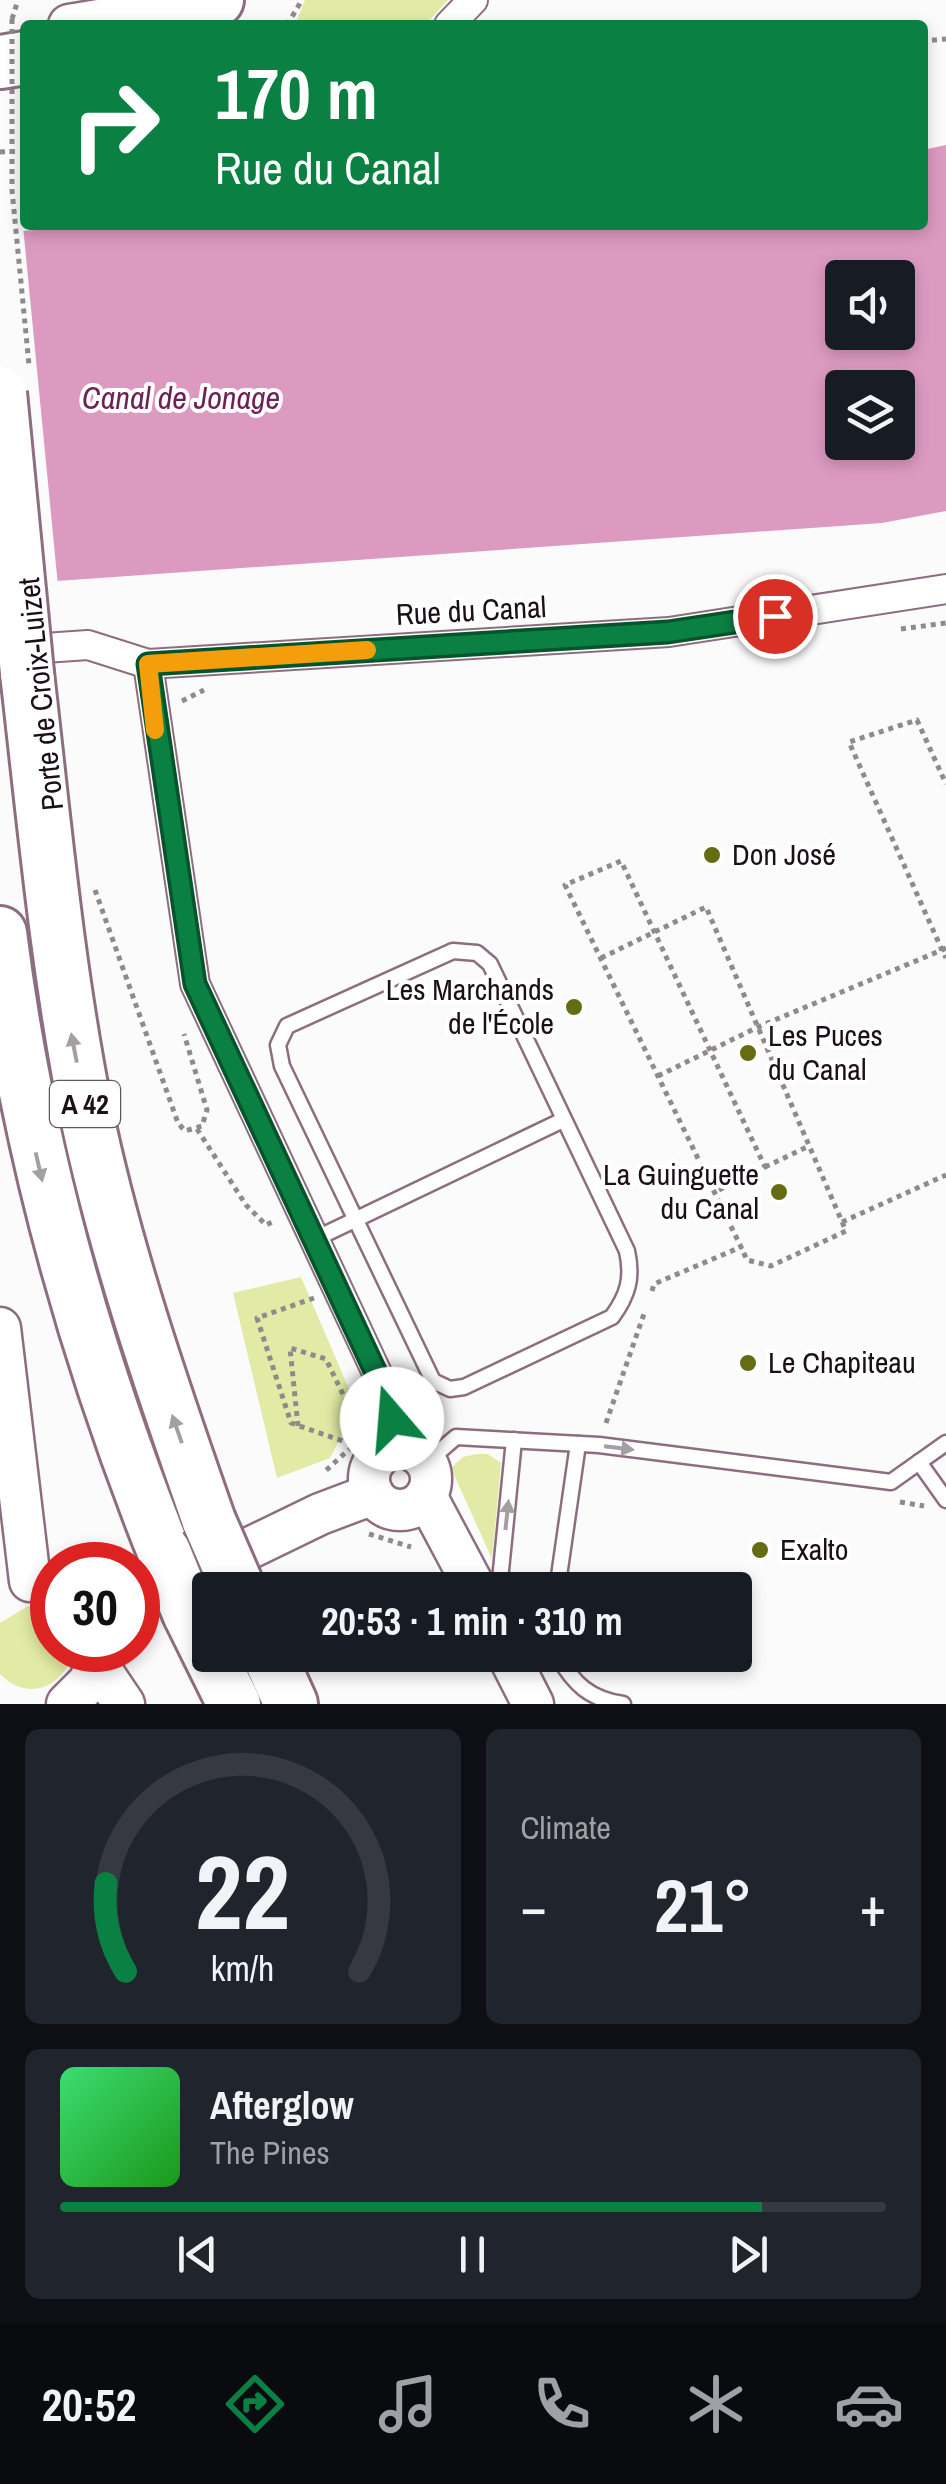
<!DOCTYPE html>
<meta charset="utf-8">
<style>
:root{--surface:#171b24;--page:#20242c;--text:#f1f3f6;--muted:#9ea1a6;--line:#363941;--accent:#0b8043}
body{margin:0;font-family:"Archivo Narrow",sans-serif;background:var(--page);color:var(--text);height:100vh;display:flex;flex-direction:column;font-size:38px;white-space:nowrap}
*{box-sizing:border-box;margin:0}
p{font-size:32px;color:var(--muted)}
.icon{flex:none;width:55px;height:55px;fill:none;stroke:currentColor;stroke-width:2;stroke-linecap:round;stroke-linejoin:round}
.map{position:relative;height:1704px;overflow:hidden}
.sheet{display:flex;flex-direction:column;gap:25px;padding:25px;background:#0d0f14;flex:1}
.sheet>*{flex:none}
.hud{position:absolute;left:20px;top:20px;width:908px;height:210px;border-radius:10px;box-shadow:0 5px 15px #0003;background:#0b8043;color:#fff;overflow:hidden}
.tools{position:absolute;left:825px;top:260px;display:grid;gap:20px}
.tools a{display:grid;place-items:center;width:90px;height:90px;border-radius:10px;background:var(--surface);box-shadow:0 5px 15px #0003;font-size:50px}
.speed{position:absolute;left:30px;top:1542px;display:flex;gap:20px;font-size:50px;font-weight:700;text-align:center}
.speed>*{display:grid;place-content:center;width:130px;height:130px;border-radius:50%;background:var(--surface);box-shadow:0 5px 15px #0003;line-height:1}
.speed .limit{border:15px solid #d22;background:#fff;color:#111}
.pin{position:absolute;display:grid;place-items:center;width:85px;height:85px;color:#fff;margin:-42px;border:5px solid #fff;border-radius:50%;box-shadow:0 2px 10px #0007}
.me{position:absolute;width:110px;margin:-55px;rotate:342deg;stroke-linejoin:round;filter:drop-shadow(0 0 8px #0008)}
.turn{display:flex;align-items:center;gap:35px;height:210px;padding:0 30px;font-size:45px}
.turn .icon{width:130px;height:130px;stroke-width:2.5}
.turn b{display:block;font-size:70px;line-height:85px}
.big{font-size:75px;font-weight:800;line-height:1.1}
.sheet .widget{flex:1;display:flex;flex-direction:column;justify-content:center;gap:15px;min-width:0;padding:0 35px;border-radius:15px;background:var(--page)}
.sheet .dial{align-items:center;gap:0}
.dial svg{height:260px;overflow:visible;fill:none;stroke:var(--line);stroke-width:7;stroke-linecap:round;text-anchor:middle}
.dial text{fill:var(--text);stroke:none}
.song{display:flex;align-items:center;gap:30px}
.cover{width:120px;height:120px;border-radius:15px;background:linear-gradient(135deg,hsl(140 70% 55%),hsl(120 70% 35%))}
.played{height:10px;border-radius:5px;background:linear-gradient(90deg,var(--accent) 85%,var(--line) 85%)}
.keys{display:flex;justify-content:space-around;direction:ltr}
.heat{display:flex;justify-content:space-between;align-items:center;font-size:55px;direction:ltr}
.sheet .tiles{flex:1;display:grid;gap:25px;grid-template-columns:1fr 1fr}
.widget:last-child{grid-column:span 2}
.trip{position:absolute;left:192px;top:1572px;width:560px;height:100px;border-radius:10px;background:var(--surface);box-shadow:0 5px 15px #0003;font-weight:800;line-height:100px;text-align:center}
.dock{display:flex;height:160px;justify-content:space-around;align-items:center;background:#090b0e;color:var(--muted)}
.dock .icon{width:70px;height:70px}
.dock .on{color:var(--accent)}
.dock b{font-size:45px;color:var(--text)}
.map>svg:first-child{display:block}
.green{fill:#e2eba5}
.water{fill:#dd9ac1;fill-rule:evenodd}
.pier{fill:#fbfbfb}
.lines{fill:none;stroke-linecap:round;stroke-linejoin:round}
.lane-casing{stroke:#8d6e80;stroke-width:19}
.street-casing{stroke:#8d6e80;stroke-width:32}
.secondary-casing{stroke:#8d6e80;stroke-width:45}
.highway-casing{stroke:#8d6e80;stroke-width:58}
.path{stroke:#908a8d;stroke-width:5;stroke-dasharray:5 5;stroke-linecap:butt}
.lane{stroke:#fff;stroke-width:14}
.street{stroke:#fff;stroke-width:28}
.secondary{stroke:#fff;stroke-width:40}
.highway{stroke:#fff;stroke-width:52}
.highway-bridge-casing{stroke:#8d6e80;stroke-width:58;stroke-linecap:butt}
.path-bridge{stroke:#908a8d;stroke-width:5;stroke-dasharray:5 5;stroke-linecap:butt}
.highway-bridge{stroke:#fff;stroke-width:52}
.oneway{fill:#a49fa2}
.route-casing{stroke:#07532c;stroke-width:25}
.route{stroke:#0b8043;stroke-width:18}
.slow{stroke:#f59e0b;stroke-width:18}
.poi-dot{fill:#656c11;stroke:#fff;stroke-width:4}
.labels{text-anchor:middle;stroke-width:8;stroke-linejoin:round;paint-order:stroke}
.shield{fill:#fff;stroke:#60585d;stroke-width:2.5}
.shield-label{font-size:28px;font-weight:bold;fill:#1c1017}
.street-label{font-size:30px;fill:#1c1017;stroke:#fff}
.poi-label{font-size:30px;fill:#1c1017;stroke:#fff;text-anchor:start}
.water-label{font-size:32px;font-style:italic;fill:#6e2155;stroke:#fff}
</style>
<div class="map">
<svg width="946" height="1704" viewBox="0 0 946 1704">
<rect width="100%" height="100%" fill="#fbfbfb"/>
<g class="green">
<polygon points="305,0 448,0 425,25 295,25"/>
<polygon points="301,1277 352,1396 347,1425 330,1458 277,1478 233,1293"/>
<polygon points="476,1454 488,1454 501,1463 492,1559 451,1468 463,1457"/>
<path d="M28 1606 52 1613V1650H74C65 1687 28 1703 0 1674V1623Z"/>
</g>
<path class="water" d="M946 145V511L882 523 0 585V233L91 225H922L923 150ZM842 278H898V332H842ZM842 388H898V442H842Z"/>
<polygon class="pier" points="23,226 58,586 0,590 0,228"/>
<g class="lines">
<g class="lane-casing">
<g id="lane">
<path d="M453 951 477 953 490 964 627 1251C633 1278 628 1295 612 1317L464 1387 450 1389 433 1381 282 1066 278 1045 287 1026Z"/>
<polyline points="315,1239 563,1120"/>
<polyline points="427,1462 456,1437 599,1445 891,1482 946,1443"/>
<polyline points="919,1462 946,1500"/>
<polyline points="499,1590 514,1440"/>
<polyline points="557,1590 578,1444"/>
<path d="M557 1655C574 1684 589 1699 623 1704"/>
</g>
</g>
<g class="street-casing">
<g id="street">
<polyline points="449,25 473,0"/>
<polyline points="15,650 88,645 148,664 669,632 946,589"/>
<polyline points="148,664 195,984 385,1390 399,1447"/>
</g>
</g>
<g class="secondary-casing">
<g id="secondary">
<polyline points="69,25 213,1"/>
<polyline points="0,1328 30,1581"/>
<circle cx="400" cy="1479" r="31"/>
<polyline points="426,1496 476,1590"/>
<polyline points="138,1602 320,1514 373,1494"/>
<polyline points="508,1655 533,1704"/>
<polyline points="97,1664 124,1704"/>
<polyline points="67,1704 90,1681 99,1650"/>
</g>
</g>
<g class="highway-casing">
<g id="highway">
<polyline points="181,25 217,0"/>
<polyline points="0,62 25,58"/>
<path d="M27 673C44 820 57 967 86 1112 115 1251 162 1387 209 1521"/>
<path d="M0 933C27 1148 84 1351 164 1552"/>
<polyline points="189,1613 234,1704"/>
<polyline points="269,1655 291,1704"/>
</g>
</g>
<g class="path">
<polyline points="12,19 18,0"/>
<polyline points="287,25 302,0"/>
<polyline points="922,41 946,39"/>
<polyline points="0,152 25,151"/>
<polyline points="901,629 946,623"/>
<polyline points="182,701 204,690"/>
<polyline points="95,890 178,1123 185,1131 202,1126 207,1110 184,1034"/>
<polyline points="946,948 942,950 946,958"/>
<polyline points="601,958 706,907 846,1231 771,1266 747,1260 741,1247"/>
<polyline points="658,1076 758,1027 942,950 849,742 917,720 946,784"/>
<polyline points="197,1129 246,1205 266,1225 274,1221"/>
<polyline points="765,1167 809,1146"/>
<polyline points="842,1222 946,1175"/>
<polyline points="652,1291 654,1284 741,1247 565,885 621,861 765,1167 715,1192"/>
<polyline points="314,1298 257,1318 291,1423 354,1445 323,1473"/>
<polyline points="606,1423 645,1311"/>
<polyline points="298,1426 290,1348 326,1359 360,1430"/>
<polyline points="354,1444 363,1422"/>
<polyline points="900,1502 924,1506"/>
<polyline points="369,1534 411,1547"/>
</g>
<use href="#lane" class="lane"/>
<use href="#street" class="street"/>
<use href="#secondary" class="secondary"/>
<use href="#highway" class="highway"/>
<g class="highway-bridge-casing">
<g id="highway-bridge">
<polyline points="0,393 27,673"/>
<polyline points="209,1521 239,1590"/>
<polyline points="164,1552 189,1613"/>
</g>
</g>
<polyline class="path-bridge" points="12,19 12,190 29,365"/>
<use href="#highway-bridge" class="highway-bridge"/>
</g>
<defs><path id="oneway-solid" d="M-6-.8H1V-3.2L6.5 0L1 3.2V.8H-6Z" transform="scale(2.5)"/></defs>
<g class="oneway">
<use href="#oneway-solid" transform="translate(74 1048) rotate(-101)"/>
<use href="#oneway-solid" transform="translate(39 1167) rotate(77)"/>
<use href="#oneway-solid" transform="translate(177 1429) rotate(-109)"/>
<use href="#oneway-solid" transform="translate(619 1448) rotate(7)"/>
<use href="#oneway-solid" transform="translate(507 1515) rotate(-84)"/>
</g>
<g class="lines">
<g class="route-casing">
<polyline id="route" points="392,1419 384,1390 195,984 148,664 668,632 775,616"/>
</g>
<use href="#route" class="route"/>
<polyline class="slow" points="155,730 148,664 367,650"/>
</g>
<g class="poi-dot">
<circle cx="712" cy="855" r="10"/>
<circle cx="574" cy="1007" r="10"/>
<circle cx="748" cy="1053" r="10"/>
<circle cx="779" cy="1192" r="10"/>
<circle cx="748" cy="1363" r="10"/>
<circle cx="760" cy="1550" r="10"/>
</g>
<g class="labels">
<rect class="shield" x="50" y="1081" width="70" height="46" rx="8"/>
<g class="shield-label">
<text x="85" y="1114">A 42</text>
</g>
<g class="street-label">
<text transform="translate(471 611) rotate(-3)" y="10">Rue du Canal</text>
<text transform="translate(41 694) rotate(-96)" y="10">Porte de Croix-Luizet</text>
</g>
<g class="poi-label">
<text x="732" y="865">Don José</text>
<text x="554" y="1000" text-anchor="end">Les Marchands<tspan x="554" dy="34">de l'École</tspan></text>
<text x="768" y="1046">Les Puces<tspan x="768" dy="34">du Canal</tspan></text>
<text x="759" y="1185" text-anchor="end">La Guinguette<tspan x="759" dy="34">du Canal</tspan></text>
<text x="768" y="1373">Le Chapiteau</text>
<text x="780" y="1560">Exalto</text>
</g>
<g class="water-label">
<text x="181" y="409">Canal de Jonage</text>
</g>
</g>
</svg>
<div class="tools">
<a><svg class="icon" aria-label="sound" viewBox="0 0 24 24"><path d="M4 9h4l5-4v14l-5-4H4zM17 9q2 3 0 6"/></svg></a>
<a><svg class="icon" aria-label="layers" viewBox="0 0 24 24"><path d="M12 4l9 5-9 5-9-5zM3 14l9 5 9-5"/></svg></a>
</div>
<div class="speed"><div class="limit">30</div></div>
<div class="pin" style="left:775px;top:616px;background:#d93025"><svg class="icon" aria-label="arrive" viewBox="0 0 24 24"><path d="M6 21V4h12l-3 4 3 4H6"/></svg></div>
<svg class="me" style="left:392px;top:1419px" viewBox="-20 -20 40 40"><circle r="19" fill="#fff"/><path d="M0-13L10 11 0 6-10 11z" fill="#0b8043"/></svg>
<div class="trip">20:53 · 1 min · 310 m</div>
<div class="hud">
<div class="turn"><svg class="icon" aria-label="right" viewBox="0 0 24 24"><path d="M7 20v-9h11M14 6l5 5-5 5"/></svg><div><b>170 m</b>Rue du Canal</div></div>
</div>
</div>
<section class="sheet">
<div class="tiles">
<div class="widget dial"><svg viewBox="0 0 100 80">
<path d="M14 69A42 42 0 1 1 86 69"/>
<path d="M14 69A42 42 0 0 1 8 42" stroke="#0b8043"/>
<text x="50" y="56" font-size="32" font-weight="700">22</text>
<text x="50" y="72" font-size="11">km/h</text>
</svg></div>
<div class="widget"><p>Climate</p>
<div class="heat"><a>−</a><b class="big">21°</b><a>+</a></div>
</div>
<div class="widget">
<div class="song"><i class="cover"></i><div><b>Afterglow</b><p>The Pines</p></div></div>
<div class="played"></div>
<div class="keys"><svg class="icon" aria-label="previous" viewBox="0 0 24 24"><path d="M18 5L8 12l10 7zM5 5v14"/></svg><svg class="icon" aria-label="pause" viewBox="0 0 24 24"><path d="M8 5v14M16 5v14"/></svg><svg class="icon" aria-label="next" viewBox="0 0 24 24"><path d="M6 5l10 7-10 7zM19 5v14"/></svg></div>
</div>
</div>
</section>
<nav class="dock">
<b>20:52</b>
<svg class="icon on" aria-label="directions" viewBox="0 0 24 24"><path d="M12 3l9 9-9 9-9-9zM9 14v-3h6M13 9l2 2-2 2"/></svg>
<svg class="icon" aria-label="music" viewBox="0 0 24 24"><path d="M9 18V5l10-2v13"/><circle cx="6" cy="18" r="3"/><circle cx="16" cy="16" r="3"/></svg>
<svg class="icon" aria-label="phone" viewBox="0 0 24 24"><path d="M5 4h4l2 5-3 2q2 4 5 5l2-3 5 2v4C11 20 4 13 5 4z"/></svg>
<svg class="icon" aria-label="climate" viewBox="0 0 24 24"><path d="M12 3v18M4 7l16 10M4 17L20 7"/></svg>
<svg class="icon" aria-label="car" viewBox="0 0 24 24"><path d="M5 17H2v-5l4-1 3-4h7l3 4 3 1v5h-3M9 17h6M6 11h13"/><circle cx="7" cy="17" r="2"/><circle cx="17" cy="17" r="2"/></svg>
</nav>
